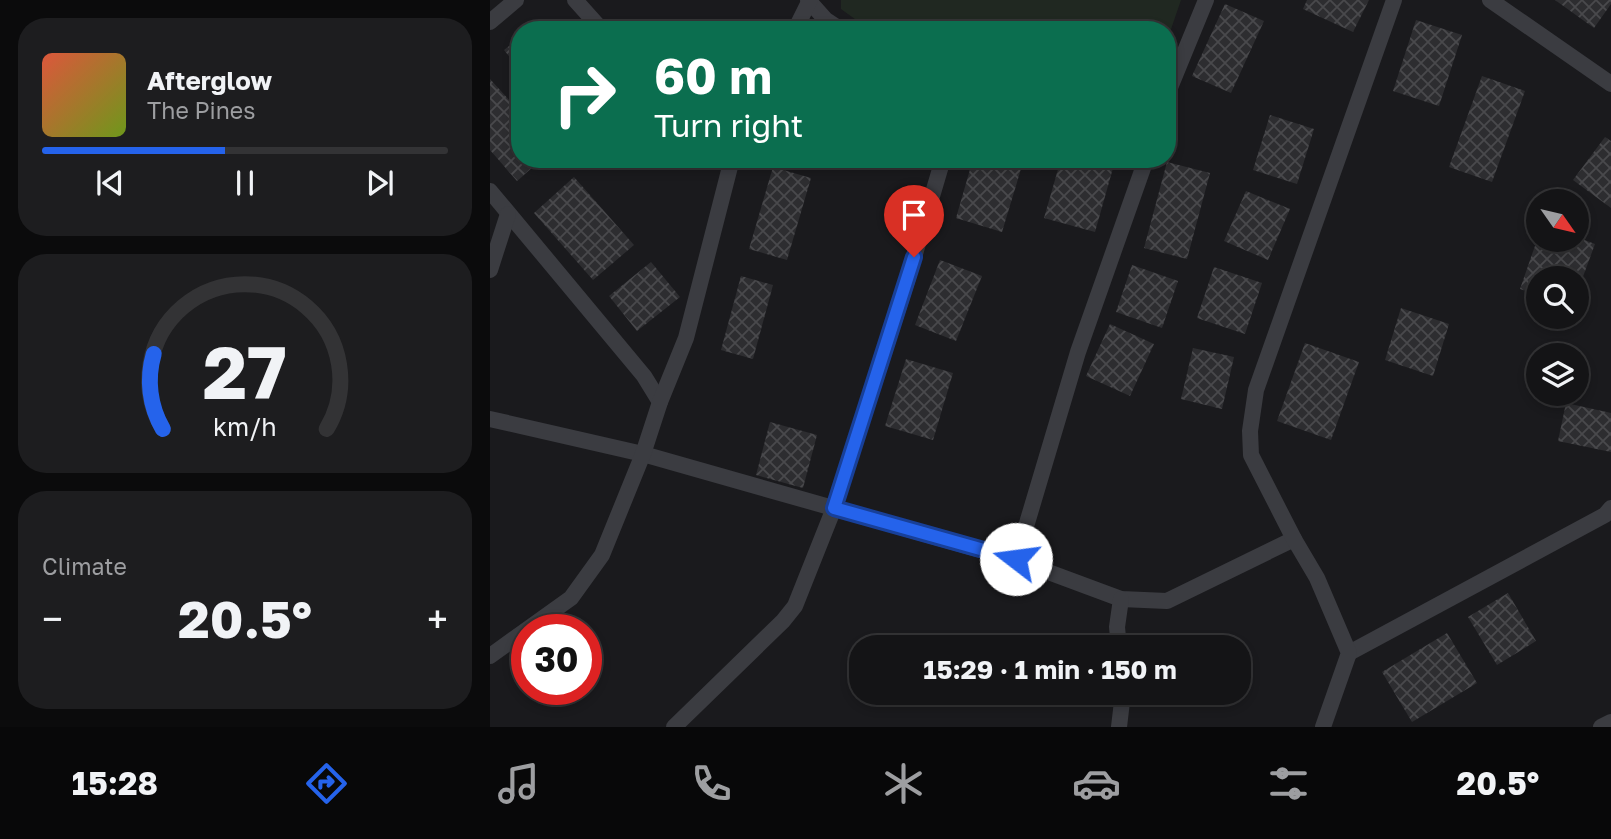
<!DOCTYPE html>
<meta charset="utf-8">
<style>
:root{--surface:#141416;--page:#1d1d1f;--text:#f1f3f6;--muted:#9d9ea1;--line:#333335;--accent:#2563eb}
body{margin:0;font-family:"Golos Text",sans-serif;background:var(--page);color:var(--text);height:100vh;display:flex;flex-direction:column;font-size:26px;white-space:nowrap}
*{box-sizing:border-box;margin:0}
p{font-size:23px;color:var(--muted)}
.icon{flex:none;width:38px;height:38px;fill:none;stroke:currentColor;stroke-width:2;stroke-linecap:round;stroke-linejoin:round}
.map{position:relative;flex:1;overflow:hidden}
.panel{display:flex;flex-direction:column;gap:18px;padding:18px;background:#0b0b0c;width:490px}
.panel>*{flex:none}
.hud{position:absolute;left:21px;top:21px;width:665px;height:147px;border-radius:28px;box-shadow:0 4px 10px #0003,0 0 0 2px var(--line);background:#0b6e4f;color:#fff;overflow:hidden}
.needle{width:46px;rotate:124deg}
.fabs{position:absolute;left:1036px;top:189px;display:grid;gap:14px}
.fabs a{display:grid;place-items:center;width:63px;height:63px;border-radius:50%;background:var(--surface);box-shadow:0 4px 10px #0003,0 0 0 2px var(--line);font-size:35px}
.speed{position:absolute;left:21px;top:614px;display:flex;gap:14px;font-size:35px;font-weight:700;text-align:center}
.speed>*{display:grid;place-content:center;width:91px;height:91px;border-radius:50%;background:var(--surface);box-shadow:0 4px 10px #0003,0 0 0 2px var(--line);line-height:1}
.speed .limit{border:10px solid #d22;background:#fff;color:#111}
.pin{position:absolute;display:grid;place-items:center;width:60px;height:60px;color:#fff;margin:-72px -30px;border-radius:50% 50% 50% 0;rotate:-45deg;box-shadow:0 0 7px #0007}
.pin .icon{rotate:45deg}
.me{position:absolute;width:77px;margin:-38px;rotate:285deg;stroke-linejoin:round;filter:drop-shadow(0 0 5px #0008)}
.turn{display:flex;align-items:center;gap:24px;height:147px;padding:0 28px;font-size:32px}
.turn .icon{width:91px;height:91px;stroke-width:2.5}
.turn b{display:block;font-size:49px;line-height:60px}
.big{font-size:52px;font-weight:700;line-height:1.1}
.panel .card{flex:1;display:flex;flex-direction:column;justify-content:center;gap:10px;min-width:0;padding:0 24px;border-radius:28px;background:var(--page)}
.panel .dial{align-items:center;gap:0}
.dial svg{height:182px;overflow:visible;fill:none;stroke:var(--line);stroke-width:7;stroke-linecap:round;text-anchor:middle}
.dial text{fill:var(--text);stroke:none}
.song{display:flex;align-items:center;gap:21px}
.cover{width:84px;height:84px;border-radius:10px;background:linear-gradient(135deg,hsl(10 70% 55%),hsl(80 70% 35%))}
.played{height:7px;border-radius:4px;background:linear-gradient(90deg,var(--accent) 45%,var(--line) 45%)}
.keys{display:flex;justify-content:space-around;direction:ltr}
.heat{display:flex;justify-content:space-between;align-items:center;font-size:38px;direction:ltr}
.trip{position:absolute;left:359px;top:635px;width:402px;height:70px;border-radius:28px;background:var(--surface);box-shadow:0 4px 10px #0003,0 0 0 2px var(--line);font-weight:700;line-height:70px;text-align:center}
.tab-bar{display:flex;height:112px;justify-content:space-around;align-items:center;background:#080809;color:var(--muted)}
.tab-bar .icon{width:49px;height:49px}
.tab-bar .current{color:var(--accent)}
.tab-bar b{font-size:32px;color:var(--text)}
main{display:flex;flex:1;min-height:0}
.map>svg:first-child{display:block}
.green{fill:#202821}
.building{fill:url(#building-cross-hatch)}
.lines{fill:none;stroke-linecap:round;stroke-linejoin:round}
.street{stroke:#3b3c41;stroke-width:16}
.route-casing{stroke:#184099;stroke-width:18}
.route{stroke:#2563eb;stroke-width:12}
</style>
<main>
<section class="panel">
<div class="card">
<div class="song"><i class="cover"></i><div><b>Afterglow</b><p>The Pines</p></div></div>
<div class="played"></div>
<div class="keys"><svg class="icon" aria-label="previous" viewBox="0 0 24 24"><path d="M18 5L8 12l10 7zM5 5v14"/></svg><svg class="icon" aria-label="pause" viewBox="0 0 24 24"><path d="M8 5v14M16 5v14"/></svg><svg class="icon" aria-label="next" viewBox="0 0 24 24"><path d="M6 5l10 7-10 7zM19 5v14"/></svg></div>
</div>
<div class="card dial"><svg viewBox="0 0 100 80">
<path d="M14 69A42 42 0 1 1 86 69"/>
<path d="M14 69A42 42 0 0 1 10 36" stroke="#2563eb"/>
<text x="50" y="56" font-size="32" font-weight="700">27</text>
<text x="50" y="72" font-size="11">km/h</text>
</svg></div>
<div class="card"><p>Climate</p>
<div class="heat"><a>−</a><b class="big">20.5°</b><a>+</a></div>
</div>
</section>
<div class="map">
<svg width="1121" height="727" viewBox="0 0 1121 727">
<defs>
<pattern id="building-cross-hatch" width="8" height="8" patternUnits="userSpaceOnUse" patternTransform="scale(1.75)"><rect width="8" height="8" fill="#2d2d30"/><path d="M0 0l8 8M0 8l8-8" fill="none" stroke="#49494c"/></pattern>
</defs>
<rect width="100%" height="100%" fill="#1a1a1d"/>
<polygon class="green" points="351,0 691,0 677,41 677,30 380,30 351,9"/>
<g class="building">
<polygon points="817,0 879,0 863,32 813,9"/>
<polygon points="1065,0 1121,0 1121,4 1104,28"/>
<polygon points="735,4 774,21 741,93 702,76"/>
<polygon points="926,20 972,35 949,106 903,91"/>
<polygon points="50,21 57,30 39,30"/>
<polygon points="30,37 30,70 14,50"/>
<polygon points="992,76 1035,91 1002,182 959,167"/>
<polygon points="0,79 30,112 30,159 52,159 27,181 0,150"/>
<polygon points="780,115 824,129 807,184 763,170"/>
<polygon points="1115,137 1121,141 1121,208 1083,180"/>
<polygon points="483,159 534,159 512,232 466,218"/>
<polygon points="571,159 592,159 623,168 605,232 554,218"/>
<polygon points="677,162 720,173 697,259 654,248"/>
<polygon points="283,167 321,178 297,260 259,249"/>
<polygon points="84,177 144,245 103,280 44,213"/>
<polygon points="756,191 800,209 778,260 734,241"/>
<polygon points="1087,237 1105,244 1087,293 1087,278 1048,278 1048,295 1030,289 1047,240 1087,240"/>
<polygon points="450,260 492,276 466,341 425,325"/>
<polygon points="161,262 190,297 147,331 119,296"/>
<polygon points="642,265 688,281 672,328 626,312"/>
<polygon points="724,267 772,283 755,334 707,318"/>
<polygon points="251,276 283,285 263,359 231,350"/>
<polygon points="911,308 959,324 943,376 895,360"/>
<polygon points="620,324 664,344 640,396 596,376"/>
<polygon points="815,343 869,362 841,440 787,421"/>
<polygon points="703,348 744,357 732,409 691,399"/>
<polygon points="416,359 463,373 443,440 395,426"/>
<polygon points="1076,403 1121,413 1121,452 1068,441"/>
<polygon points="280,422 327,435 313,488 266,475"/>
<polygon points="1018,593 1046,641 1007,665 978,617"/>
<polygon points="957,633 987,683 922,722 892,672"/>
</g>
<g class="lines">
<g class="street">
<polyline points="85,0 112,30"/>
<polyline points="318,0 336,20 351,30"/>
<polyline points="1000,0 1121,84"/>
<polyline points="0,22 26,0"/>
<polyline points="305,30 320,0"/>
<polyline points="677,95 716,0"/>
<polyline points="0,191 154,376 170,402"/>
<polyline points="0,270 18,214"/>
<polyline points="0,419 153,454 526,560 631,599 677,601 804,539"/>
<polyline points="526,560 588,352 653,168 654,159"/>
<polyline points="629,648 627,627 631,599"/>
<polyline points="859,653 1115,515 1121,508"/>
<polyline points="0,656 81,598 112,555 153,454 170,402 196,338 242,159"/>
<polyline points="184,727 293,621 305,606 344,508 417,281 453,159"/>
<polyline points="629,727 633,693"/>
<polyline points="833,727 859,653 827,578 804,539 761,455 760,431 766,390 904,0"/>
<polyline points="1111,727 1121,722"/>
</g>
</g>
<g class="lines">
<g class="route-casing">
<polyline id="route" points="424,257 344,508 526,559"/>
</g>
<use href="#route" class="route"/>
</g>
</svg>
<div class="fabs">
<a><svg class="needle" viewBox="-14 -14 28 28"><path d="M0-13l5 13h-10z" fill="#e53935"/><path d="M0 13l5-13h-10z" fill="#9d9ea1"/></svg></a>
<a><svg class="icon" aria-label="search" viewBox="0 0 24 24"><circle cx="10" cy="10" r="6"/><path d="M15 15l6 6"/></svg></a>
<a><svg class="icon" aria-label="layers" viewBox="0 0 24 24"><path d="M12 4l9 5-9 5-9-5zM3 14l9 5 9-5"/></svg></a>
</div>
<div class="speed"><div class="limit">30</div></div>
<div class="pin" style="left:424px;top:257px;background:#d93025"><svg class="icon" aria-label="arrive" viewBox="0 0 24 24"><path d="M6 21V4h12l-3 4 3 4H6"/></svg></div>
<svg class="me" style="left:526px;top:559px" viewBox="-20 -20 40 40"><circle r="19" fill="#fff"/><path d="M0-13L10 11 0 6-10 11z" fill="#2563eb"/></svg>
<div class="trip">15:29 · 1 min · 150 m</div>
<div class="hud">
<div class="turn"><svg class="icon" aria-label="right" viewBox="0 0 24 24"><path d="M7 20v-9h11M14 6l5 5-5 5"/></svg><div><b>60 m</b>Turn right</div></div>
</div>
</div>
</main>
<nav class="tab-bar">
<b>15:28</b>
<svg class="icon current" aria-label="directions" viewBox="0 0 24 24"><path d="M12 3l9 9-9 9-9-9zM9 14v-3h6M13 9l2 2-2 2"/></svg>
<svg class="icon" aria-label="music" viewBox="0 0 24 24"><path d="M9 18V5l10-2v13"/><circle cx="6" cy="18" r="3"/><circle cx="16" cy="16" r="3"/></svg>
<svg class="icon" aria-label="phone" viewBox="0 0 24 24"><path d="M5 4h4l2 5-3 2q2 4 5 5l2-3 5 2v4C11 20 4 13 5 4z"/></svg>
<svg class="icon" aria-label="climate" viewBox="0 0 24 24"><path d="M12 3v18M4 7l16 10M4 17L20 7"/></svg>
<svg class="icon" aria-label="car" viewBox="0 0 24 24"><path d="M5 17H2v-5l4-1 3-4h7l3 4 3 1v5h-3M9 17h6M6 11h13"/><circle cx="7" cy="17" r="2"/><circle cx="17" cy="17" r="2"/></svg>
<svg class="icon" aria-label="filters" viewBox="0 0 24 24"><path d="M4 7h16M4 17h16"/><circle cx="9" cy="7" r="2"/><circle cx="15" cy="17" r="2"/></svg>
<b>20.5°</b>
</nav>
